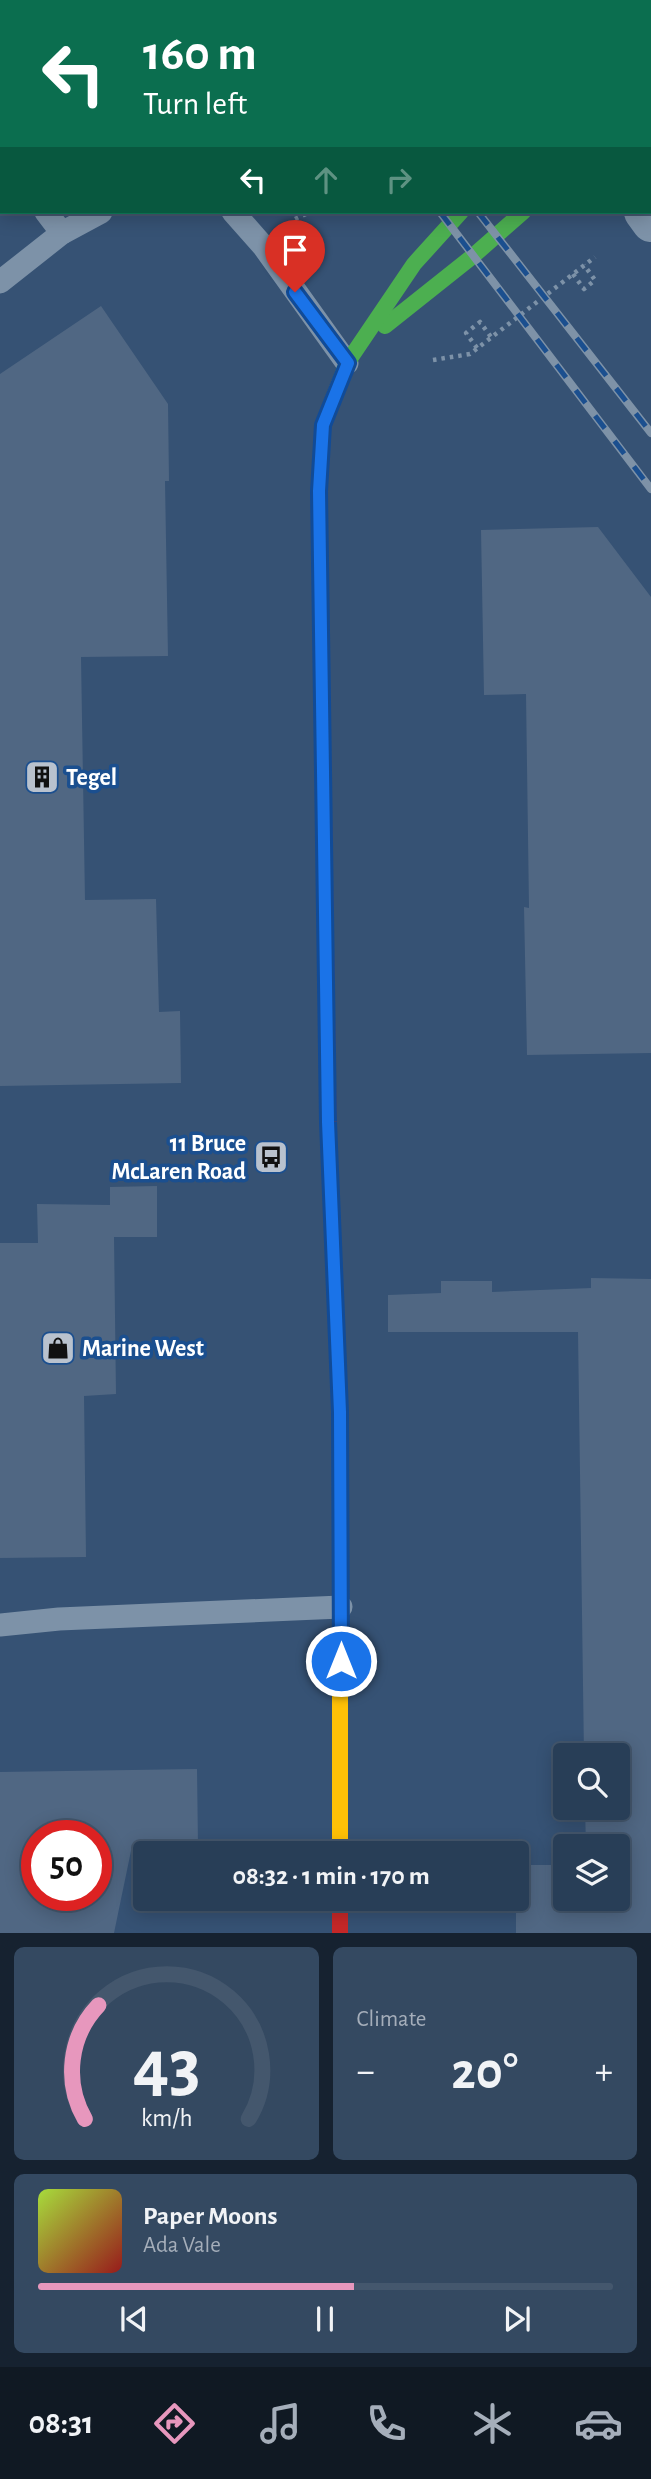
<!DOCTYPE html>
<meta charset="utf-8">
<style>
:root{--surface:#283e57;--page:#344961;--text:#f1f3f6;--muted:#a5aeba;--line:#44576d;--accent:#e797bd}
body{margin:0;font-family:"Alegreya Sans",sans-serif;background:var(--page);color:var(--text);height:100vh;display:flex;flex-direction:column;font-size:26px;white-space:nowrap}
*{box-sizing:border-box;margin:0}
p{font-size:23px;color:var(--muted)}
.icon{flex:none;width:38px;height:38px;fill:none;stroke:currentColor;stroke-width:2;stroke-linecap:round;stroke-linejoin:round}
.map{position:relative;height:1933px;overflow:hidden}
.details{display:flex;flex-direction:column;gap:14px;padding:14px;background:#162230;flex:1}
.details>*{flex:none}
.top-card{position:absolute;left:0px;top:0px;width:651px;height:214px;box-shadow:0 4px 18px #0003,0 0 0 2px var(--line);background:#0b6e4f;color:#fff;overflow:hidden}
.buttons{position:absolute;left:553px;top:1743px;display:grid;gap:14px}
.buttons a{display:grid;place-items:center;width:77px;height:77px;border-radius:7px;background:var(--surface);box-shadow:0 4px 18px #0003,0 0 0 2px var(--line);font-size:35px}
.speed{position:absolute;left:21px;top:1820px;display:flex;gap:14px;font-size:35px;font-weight:700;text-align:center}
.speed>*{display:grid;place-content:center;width:91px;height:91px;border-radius:50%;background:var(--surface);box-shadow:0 4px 18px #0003,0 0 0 2px var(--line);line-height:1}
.speed .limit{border:10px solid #d22;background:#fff;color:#111}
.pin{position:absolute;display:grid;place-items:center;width:60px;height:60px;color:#fff;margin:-72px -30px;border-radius:50% 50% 50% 0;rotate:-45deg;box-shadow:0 0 7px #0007}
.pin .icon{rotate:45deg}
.me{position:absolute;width:77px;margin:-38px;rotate:0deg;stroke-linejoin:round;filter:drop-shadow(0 0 5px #0008)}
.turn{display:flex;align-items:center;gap:24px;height:147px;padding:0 28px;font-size:32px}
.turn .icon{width:91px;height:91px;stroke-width:2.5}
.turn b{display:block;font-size:49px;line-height:60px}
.lanes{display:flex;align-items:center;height:66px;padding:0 28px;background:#0003;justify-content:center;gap:35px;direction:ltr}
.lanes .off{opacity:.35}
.big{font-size:52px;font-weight:600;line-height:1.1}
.details .card{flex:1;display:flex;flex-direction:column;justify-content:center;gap:10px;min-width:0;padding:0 24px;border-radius:10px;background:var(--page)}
.details .dial{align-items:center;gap:0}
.dial svg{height:182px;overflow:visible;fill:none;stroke:var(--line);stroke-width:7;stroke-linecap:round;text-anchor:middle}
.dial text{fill:var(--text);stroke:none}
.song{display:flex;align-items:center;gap:21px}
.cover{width:84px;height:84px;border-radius:10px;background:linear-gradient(135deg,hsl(80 70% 55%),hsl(0 70% 35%))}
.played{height:7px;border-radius:4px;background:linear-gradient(90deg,var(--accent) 55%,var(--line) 55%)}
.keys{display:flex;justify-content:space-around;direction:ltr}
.heat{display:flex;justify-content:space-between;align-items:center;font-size:38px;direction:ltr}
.details .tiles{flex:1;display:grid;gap:14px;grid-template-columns:1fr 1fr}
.card:last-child{grid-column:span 2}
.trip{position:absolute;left:133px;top:1841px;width:396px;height:70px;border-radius:7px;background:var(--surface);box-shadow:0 4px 18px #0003,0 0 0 2px var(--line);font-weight:600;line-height:70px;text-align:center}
.menu{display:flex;height:112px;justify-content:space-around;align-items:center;background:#101923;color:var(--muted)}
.menu .icon{width:49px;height:49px}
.menu .selected{color:var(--accent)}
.menu b{font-size:32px;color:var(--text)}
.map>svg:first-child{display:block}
.building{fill:#506783;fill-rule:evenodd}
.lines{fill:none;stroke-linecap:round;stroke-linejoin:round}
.path{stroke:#7d92a8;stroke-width:4.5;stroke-dasharray:3.5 5;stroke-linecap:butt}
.lane{stroke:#7d92a8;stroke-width:23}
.street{stroke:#7d92a8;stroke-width:38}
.fast{stroke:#4caf50;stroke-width:16}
.slow{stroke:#ffc107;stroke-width:16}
.jam{stroke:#c62828;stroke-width:16}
.rail-casing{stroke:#7e92a7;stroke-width:8}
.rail{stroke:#1b4f8f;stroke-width:5;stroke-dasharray:16;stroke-linecap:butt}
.route-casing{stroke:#114b97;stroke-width:18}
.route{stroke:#1a73e8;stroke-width:12}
.labels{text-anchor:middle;stroke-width:7;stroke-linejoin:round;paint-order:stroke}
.poi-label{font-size:24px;font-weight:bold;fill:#fff;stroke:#1b4f8f;text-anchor:start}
</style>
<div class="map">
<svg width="651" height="1933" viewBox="0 0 651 1933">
<rect width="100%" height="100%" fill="#365274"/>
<g class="building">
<polygon points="101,306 168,404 169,481 165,481 168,656 81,657 85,900 156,899 159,1012 180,1011 181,1083 0,1086 0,374"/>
<polygon points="598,527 651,597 651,1053 527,1055 524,907 529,908 526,694 484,695 481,530"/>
<polygon points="157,1186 157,1237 114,1237 116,1394 84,1396 86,1557 0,1558 0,1243 38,1243 37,1204 110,1205 110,1187"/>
<polygon points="591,1278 651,1279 651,1933 516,1933 516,1865 565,1865 565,1899 618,1899 618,1846 586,1846 585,1808 618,1808 618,1755 584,1755 578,1332 388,1332 388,1295 441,1293 441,1281 492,1281 492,1292 591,1288"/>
<path d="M197 1769 198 1845 132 1846 114 1933H0V1772ZM37 1836H96V1895H37Z"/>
</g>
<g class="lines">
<g class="path">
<polyline points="295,219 310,212"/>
<polyline points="573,274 584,289 595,280 584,265"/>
<polyline points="477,348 466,333 480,322 491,337"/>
<polyline points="433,360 470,354 595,257"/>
</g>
<g class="lane">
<polyline points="61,0 62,2"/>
<polyline points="0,151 2,153"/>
<polyline points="46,212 62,233"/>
<polyline points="233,212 264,247 347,363"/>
<polyline points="0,282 62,233 101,212"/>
<polyline points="0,1625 59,1619 341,1607"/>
</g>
<polyline class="street" points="643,212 651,223"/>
<g class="fast">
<polyline points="486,0 487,2"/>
<polyline points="385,326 473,256 523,212"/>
<polyline points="339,384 347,363 414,264 461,212"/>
<polyline points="329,1150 340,1412 340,1548"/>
</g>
<g class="slow">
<polyline points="322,687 319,491 323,425 339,384"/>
<polyline points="340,1548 340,1853"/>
</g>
<g class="jam">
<polyline points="322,687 329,1150"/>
<polyline points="340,1899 340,1933"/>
</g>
<g class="rail-casing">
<g id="rail">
<polyline points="277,0 278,2"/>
<polyline points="315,0 316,2"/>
<polyline points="440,212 651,489"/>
<polyline points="478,212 651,433"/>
</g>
</g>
<use href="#rail" class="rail"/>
</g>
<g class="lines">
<g class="route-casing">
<polyline id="route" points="295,292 348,363 323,425 319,491 328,1122 340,1412 341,1661"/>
</g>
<use href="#route" class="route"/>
</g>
<defs>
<g id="building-square" transform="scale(1.75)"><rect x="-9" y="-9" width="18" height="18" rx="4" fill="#b9c2ce" stroke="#1b4f8f"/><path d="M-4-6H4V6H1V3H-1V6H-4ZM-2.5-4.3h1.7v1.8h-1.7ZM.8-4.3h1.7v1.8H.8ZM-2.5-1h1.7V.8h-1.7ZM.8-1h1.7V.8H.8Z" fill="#111"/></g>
<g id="bus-square" transform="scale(1.75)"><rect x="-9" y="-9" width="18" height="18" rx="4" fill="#b9c2ce" stroke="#1b4f8f"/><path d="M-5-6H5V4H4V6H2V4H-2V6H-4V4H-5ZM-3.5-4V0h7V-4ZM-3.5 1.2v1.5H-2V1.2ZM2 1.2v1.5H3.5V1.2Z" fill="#111"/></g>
<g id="shop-square" transform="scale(1.75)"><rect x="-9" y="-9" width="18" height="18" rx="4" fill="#b9c2ce" stroke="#1b4f8f"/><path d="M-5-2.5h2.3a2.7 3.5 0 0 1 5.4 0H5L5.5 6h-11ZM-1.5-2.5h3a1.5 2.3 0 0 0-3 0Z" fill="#111"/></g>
</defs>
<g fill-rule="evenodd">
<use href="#building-square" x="42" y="777"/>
<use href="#bus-square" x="271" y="1157"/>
<use href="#shop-square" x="58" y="1348"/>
</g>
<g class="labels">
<g class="poi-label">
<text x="66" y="785">Tegel</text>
<text x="246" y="1151" text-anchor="end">11 Bruce<tspan x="246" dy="28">McLaren Road</tspan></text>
<text x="82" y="1356">Marine West</text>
</g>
</g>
</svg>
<div class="buttons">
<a><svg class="icon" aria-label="search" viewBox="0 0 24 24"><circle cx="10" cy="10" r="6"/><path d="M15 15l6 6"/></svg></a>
<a><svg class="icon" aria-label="layers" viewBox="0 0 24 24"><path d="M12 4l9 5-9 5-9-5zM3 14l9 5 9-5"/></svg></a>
</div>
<div class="speed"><div class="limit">50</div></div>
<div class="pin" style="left:295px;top:292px;background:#d93025"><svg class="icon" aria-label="arrive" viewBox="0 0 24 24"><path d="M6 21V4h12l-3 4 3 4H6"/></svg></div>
<svg class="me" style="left:341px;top:1661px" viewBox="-20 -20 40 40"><circle r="17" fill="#1a73e8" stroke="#fff" stroke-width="3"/><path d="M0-11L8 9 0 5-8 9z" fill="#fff"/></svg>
<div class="trip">08:32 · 1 min · 170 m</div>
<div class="top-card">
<div class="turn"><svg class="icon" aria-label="left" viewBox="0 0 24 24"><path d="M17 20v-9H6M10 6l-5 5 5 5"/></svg><div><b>160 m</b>Turn left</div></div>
<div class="lanes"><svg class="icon" aria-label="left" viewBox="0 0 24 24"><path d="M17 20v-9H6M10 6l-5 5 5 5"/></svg><svg class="icon off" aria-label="ahead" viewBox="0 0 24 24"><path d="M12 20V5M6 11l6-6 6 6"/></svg><svg class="icon off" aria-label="right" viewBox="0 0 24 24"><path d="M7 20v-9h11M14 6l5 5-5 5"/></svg></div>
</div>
</div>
<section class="details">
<div class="tiles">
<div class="card dial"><svg viewBox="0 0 100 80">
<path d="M14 69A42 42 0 1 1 86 69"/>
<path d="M14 69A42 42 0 0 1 20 19" stroke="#e797bd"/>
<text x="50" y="56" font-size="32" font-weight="700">43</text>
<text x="50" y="72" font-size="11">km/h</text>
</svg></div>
<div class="card"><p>Climate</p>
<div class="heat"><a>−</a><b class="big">20°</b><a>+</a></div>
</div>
<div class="card">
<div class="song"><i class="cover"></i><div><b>Paper Moons</b><p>Ada Vale</p></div></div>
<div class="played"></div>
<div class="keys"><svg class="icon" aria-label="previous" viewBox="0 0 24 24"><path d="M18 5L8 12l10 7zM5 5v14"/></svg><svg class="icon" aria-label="pause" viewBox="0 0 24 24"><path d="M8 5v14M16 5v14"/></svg><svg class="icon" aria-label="next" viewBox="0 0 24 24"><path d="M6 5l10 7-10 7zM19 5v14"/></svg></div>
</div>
</div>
</section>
<nav class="menu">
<b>08:31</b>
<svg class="icon selected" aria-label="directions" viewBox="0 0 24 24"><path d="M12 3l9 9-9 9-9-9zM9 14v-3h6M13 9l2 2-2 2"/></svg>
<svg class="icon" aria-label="music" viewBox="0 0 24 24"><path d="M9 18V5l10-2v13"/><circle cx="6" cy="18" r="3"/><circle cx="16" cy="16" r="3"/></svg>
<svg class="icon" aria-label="phone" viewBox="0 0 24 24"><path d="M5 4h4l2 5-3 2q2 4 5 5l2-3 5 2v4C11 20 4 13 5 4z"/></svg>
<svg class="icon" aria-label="climate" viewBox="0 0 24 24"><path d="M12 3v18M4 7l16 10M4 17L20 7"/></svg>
<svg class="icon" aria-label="car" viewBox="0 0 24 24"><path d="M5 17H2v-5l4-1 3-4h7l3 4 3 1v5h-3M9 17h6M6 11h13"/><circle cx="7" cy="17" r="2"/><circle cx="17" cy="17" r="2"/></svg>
</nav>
